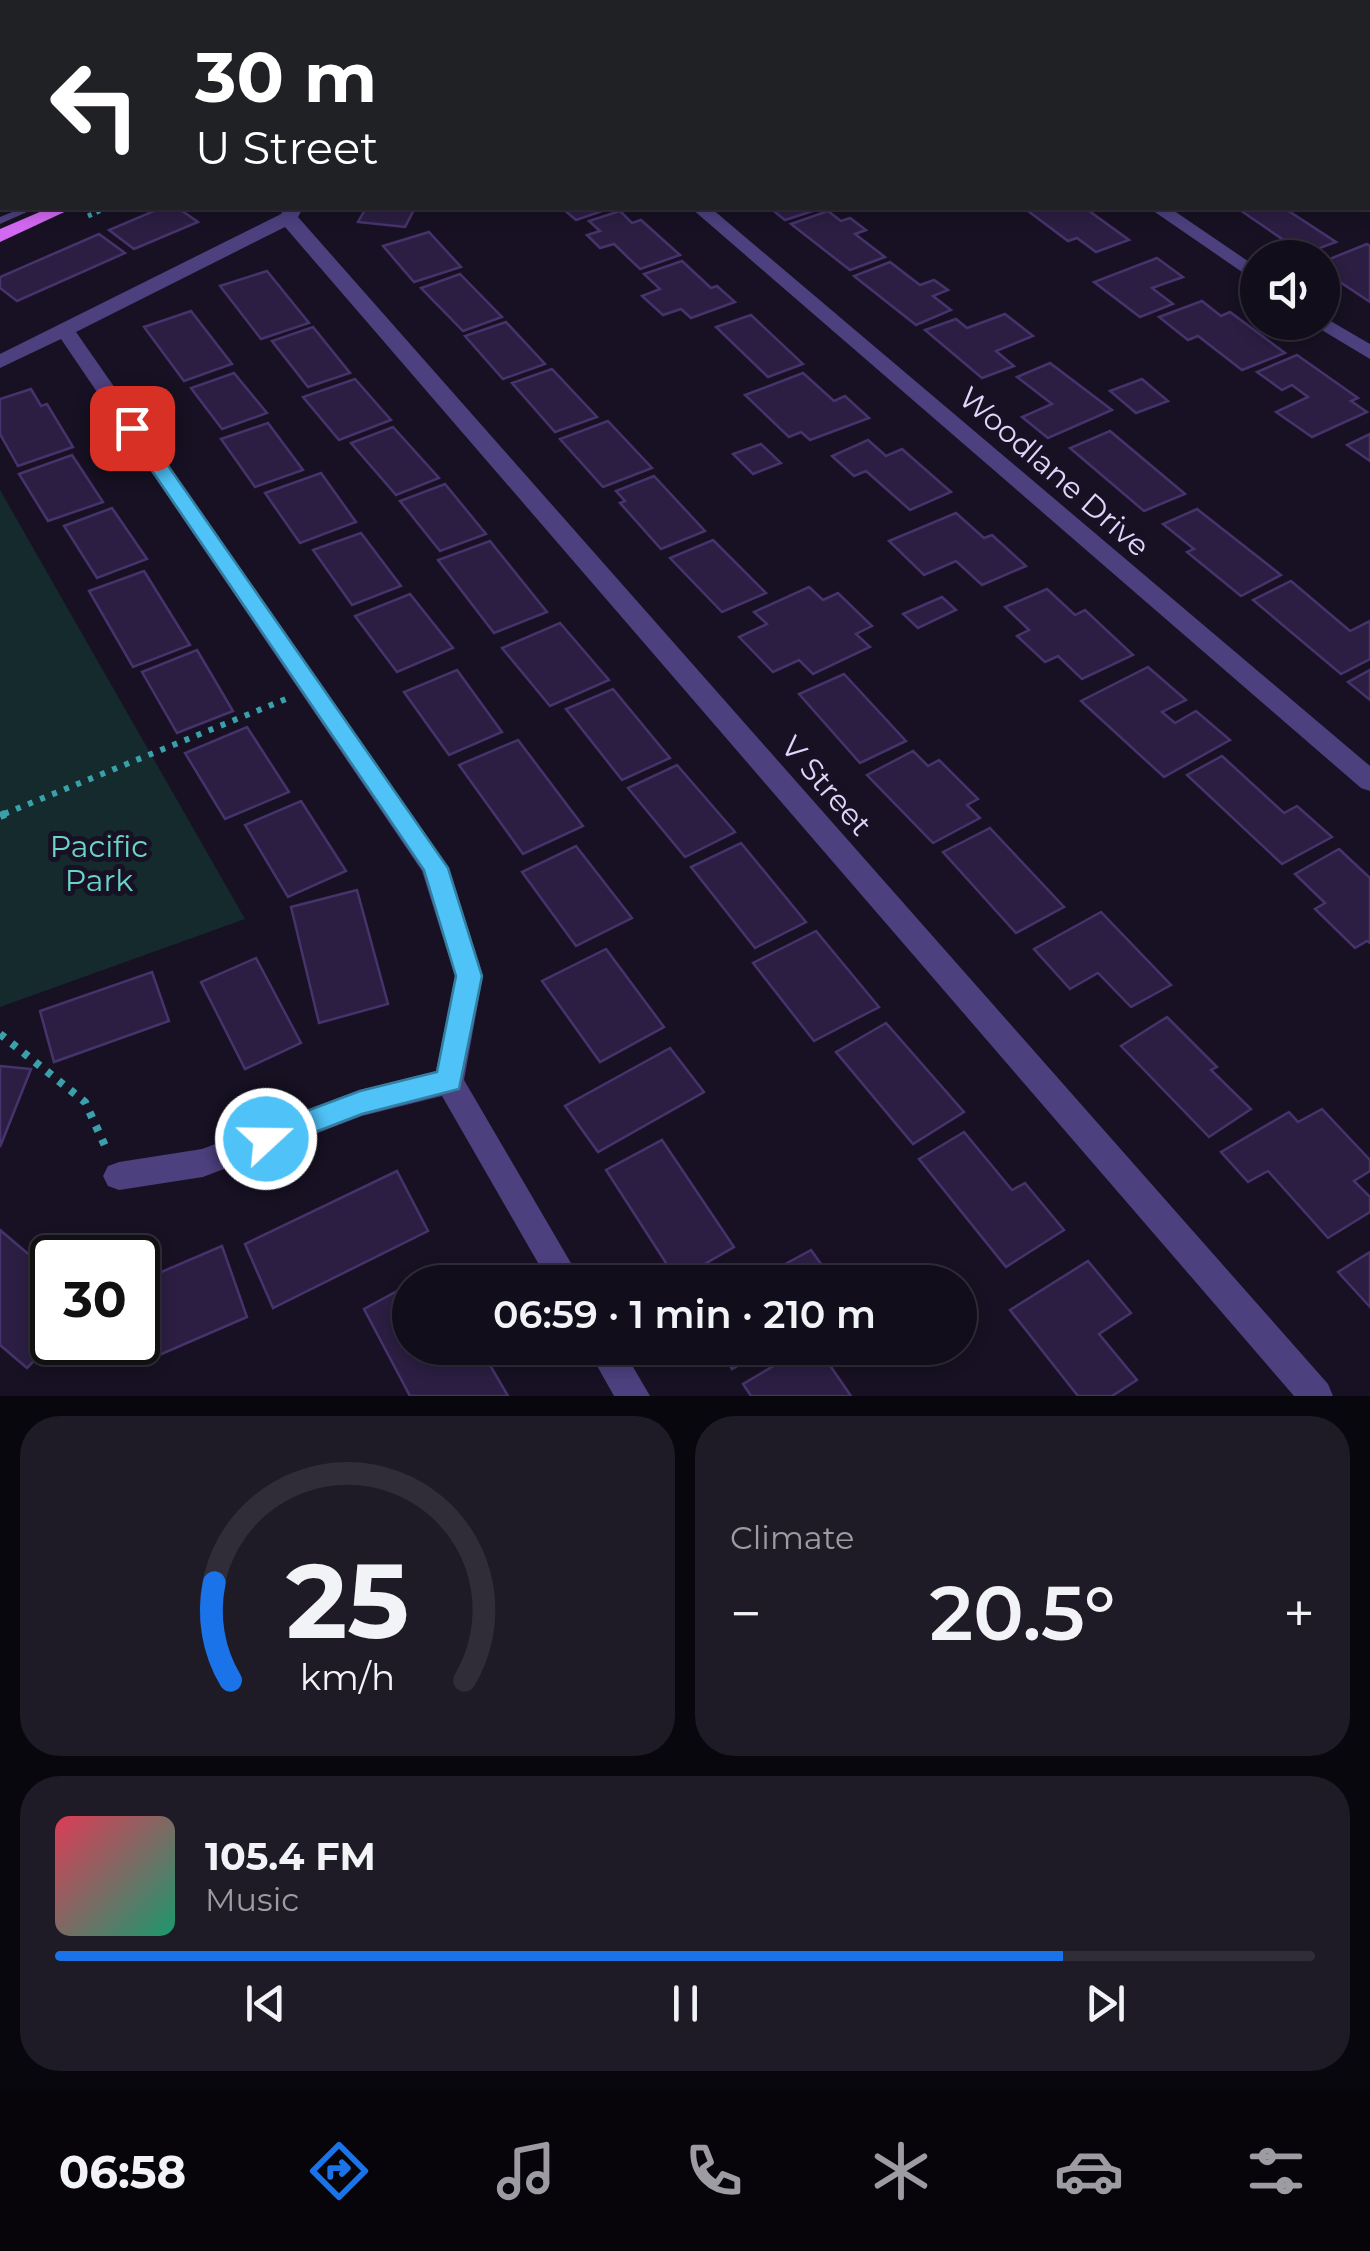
<!DOCTYPE html>
<meta charset="utf-8">
<style>
:root{--surface:#110d1a;--page:#1e1b27;--text:#f1f3f6;--muted:#9c9ca2;--line:#302d39;--accent:#1a73e8}
body{margin:0;font-family:Montserrat,sans-serif;background:var(--page);color:var(--text);height:100vh;display:flex;flex-direction:column;font-size:38px;white-space:nowrap}
*{box-sizing:border-box;margin:0}
p{font-size:32px;color:var(--muted)}
.icon{flex:none;width:55px;height:55px;fill:none;stroke:currentColor;stroke-width:2;stroke-linecap:round;stroke-linejoin:round}
.map{position:relative;height:1396px;overflow:hidden}
.drawer{display:flex;flex-direction:column;gap:20px;padding:20px;background:#09070e;flex:1}
.drawer>*{flex:none}
.top-card{position:absolute;left:0px;top:0px;width:1370px;height:210px;box-shadow:0 5px 15px #0003,0 0 0 2px var(--line);background:#202124;color:#fff;overflow:hidden}
.tools{position:absolute;left:1240px;top:240px;display:grid;gap:20px}
.tools a{display:grid;place-items:center;width:100px;height:100px;border-radius:50%;background:var(--surface);box-shadow:0 5px 15px #0003,0 0 0 2px var(--line);font-size:50px}
.speed{position:absolute;left:30px;top:1235px;display:flex;gap:20px;font-size:50px;font-weight:700;text-align:center}
.speed>*{display:grid;place-content:center;width:130px;height:130px;border-radius:50%;background:var(--surface);box-shadow:0 5px 15px #0003,0 0 0 2px var(--line);line-height:1}
.speed .limit{border:5px solid #111;border-radius:15px;background:#fff;color:#111}
.pin{position:absolute;display:grid;place-items:center;width:85px;height:85px;color:#fff;margin:-42px;border-radius:20px;box-shadow:0 5px 15px #0006}
.me{position:absolute;width:110px;margin:-55px;rotate:69deg;stroke-linejoin:round;filter:drop-shadow(0 0 8px #0008)}
.turn{display:flex;align-items:center;gap:35px;height:210px;padding:0 30px;font-size:45px}
.turn .icon{width:130px;height:130px;stroke-width:2.5}
.turn b{display:block;font-size:70px;line-height:85px}
.big{font-size:75px;font-weight:600;line-height:1.1}
.drawer .card{flex:1;display:flex;flex-direction:column;justify-content:center;gap:15px;min-width:0;padding:0 35px;border-radius:40px;background:var(--page)}
.drawer .dial{align-items:center;gap:0}
.dial svg{height:260px;overflow:visible;fill:none;stroke:var(--line);stroke-width:7;stroke-linecap:round;text-anchor:middle}
.dial text{fill:var(--text);stroke:none}
.song{display:flex;align-items:center;gap:30px}
.cover{width:120px;height:120px;border-radius:15px;background:linear-gradient(135deg,hsl(350 70% 55%),hsl(160 70% 35%))}
.played{height:10px;border-radius:5px;background:linear-gradient(90deg,var(--accent) 80%,var(--line) 80%)}
.keys{display:flex;justify-content:space-around;direction:ltr}
.heat{display:flex;justify-content:space-between;align-items:center;font-size:55px;direction:ltr}
.drawer .tiles{flex:1;display:grid;gap:20px;grid-template-columns:1fr 1fr}
.card:last-child{grid-column:span 2}
.trip{position:absolute;left:392px;top:1265px;width:585px;height:100px;border-radius:50px;background:var(--surface);box-shadow:0 5px 15px #0003,0 0 0 2px var(--line);font-weight:600;line-height:100px;text-align:center}
.tab-bar{display:flex;height:160px;justify-content:space-around;align-items:center;background:#07050a;color:var(--muted)}
.tab-bar .icon{width:70px;height:70px}
.tab-bar .current{color:var(--accent)}
.tab-bar b{font-size:45px;color:var(--text)}
.map>svg:first-child{display:block}
.green{fill:#142a2d}
.building{fill:#2b1e42;stroke:#47336c;stroke-width:2.5}
.lines{fill:none;stroke-linecap:round;stroke-linejoin:round}
.path-far2{stroke:#3aa1ab;stroke-width:5;stroke-dasharray:4 5;stroke-linecap:butt}
.path-far1{stroke:#3aa1ab;stroke-width:6;stroke-dasharray:5 8;stroke-linecap:butt}
.path{stroke:#3aa1ab;stroke-width:8;stroke-dasharray:6 9;stroke-linecap:butt}
.service{fill:#4c407e;fill-rule:evenodd}
.minor{fill:#4c407e;fill-rule:evenodd}
.secondary{fill:#8c76f2;fill-rule:evenodd}
.primary{fill:#d368f1;fill-rule:evenodd}
.route{fill:#4fc3f7;stroke:#337fa1;stroke-width:2.5}
.labels{text-anchor:middle;stroke-width:10;stroke-linejoin:round;paint-order:stroke}
.street-label{font-size:30px;fill:#e0d6fb;stroke:#171123}
.park-label{font-size:30px;fill:#69d5ca;stroke:#171123}
</style>
<div class="map">
<svg width="1370" height="1396" viewBox="0 0 1370 1396">
<rect width="100%" height="100%" fill="#171123"/>
<polygon class="green" points="0,490 245,919 0,1007"/>
<g class="building">
<polygon points="161,208 178,208 198,222 134,249 109,230"/>
<polygon points="366,208 415,208 405,227 358,222"/>
<polygon points="562,208 607,208 608,209 576,220"/>
<polygon points="770,208 817,208 819,209 785,220"/>
<polygon points="1038,208 1085,208 1129,240 1096,252 1077,238 1068,241 1028,211"/>
<polygon points="1237,208 1284,208 1336,242 1304,254"/>
<polygon points="620,211 632,223 641,220 680,255 640,269 614,244 600,248 587,235 600,231 589,221"/>
<polygon points="828,211 841,221 850,218 866,230 855,234 885,257 850,270 791,224"/>
<polygon points="429,232 461,267 414,282 383,246"/>
<polygon points="99,234 125,253 17,301 0,288 0,277"/>
<polygon points="1367,244 1370,246 1370,302 1322,270 1322,262"/>
<polygon points="1157,258 1183,277 1152,288 1173,304 1140,317 1094,282"/>
<polygon points="682,261 711,288 717,286 735,302 691,318 681,309 663,315 642,296 660,289 644,274"/>
<polygon points="890,262 920,285 934,280 948,290 933,296 951,310 916,325 854,276"/>
<polygon points="267,271 309,323 261,339 220,286"/>
<polygon points="460,274 502,317 463,331 421,288"/>
<polygon points="1202,301 1221,316 1230,312 1285,353 1242,370 1198,336 1188,340 1159,317"/>
<polygon points="191,311 232,364 184,381 144,327"/>
<polygon points="1005,314 1033,336 996,351 1014,366 982,378 925,330 956,319 967,328"/>
<polygon points="751,315 803,364 768,377 716,327"/>
<polygon points="506,322 545,364 503,379 465,336"/>
<polygon points="313,327 350,373 308,387 272,341"/>
<polygon points="1297,355 1358,398 1351,401 1367,412 1312,437 1276,412 1308,397 1292,385 1282,390 1257,372"/>
<polygon points="1050,363 1112,410 1048,438 1022,417 1052,404 1017,377"/>
<polygon points="552,369 597,417 555,432 512,383"/>
<polygon points="234,373 267,413 222,429 191,388"/>
<polygon points="803,373 834,401 845,396 869,418 810,440 801,432 789,437 745,395"/>
<polygon points="355,379 391,420 339,440 303,397"/>
<polygon points="1142,379 1168,401 1136,413 1110,391"/>
<polygon points="31,389 41,406 47,404 73,447 18,466 0,434 0,399"/>
<polygon points="608,421 652,468 603,487 560,439"/>
<polygon points="268,423 303,470 255,487 221,439"/>
<polygon points="393,427 439,478 396,495 351,443"/>
<polygon points="1110,431 1185,494 1144,511 1070,448"/>
<polygon points="1370,434 1370,461 1347,445"/>
<polygon points="868,440 886,456 902,449 951,492 910,510 866,471 854,476 832,456"/>
<polygon points="761,444 781,463 753,474 733,454"/>
<polygon points="72,455 103,502 48,521 19,474"/>
<polygon points="321,473 356,522 300,543 265,493"/>
<polygon points="654,476 705,531 661,549 620,503 625,501 616,491"/>
<polygon points="445,484 486,534 440,551 400,501"/>
<polygon points="112,508 147,559 97,578 64,526"/>
<polygon points="1197,509 1281,575 1241,596 1187,552 1194,549 1163,524"/>
<polygon points="956,513 984,538 992,535 1026,566 982,585 956,561 924,575 889,541"/>
<polygon points="361,533 401,586 352,605 313,550"/>
<polygon points="713,540 766,593 722,612 670,558"/>
<polygon points="490,541 547,612 494,633 438,560"/>
<polygon points="144,571 190,645 133,667 89,591"/>
<polygon points="1291,581 1350,631 1370,621 1370,659 1341,674 1253,600"/>
<polygon points="809,587 823,600 838,593 872,626 856,634 870,647 813,674 799,660 773,672 739,637 767,624 754,612"/>
<polygon points="1047,589 1075,615 1085,610 1133,655 1082,679 1058,656 1045,662 1017,636 1029,630 1005,607"/>
<polygon points="410,594 453,648 397,672 355,616"/>
<polygon points="942,597 956,610 918,628 903,614"/>
<polygon points="560,623 609,680 550,706 502,648"/>
<polygon points="197,650 233,711 177,733 142,672"/>
<polygon points="1148,667 1186,700 1162,712 1175,723 1196,711 1230,740 1164,777 1081,701"/>
<polygon points="457,670 502,732 449,755 404,692"/>
<polygon points="1370,670 1370,700 1348,682"/>
<polygon points="844,674 906,741 860,763 799,694"/>
<polygon points="613,689 670,758 622,780 566,709"/>
<polygon points="247,727 289,792 225,819 185,753"/>
<polygon points="518,740 583,826 523,854 459,765"/>
<polygon points="913,751 928,766 939,760 978,799 967,805 980,818 933,843 867,775"/>
<polygon points="1222,756 1284,813 1297,806 1332,837 1282,864 1187,775"/>
<polygon points="677,765 735,832 685,857 628,788"/>
<polygon points="301,801 346,871 288,897 245,825"/>
<polygon points="990,828 1064,907 1016,933 943,852"/>
<polygon points="741,843 806,922 755,948 691,867"/>
<polygon points="576,846 632,918 576,946 522,872"/>
<polygon points="1339,849 1370,878 1370,943 1367,941 1355,948 1315,909 1325,903 1295,874"/>
<polygon points="357,890 388,1004 319,1023 291,907"/>
<polygon points="1101,912 1171,985 1131,1007 1098,973 1070,989 1034,949"/>
<polygon points="816,931 879,1007 814,1041 753,963"/>
<polygon points="606,949 664,1027 600,1062 542,981"/>
<polygon points="256,958 301,1043 245,1069 201,982"/>
<polygon points="152,972 169,1021 54,1062 40,1011"/>
<polygon points="1167,1017 1217,1067 1211,1070 1251,1109 1209,1137 1121,1046"/>
<polygon points="886,1023 964,1112 913,1144 836,1052"/>
<polygon points="670,1048 704,1092 598,1152 565,1106"/>
<polygon points="0,1066 31,1069 0,1147"/>
<polygon points="1322,1109 1370,1160 1370,1171 1354,1181 1370,1197 1370,1212 1328,1238 1268,1171 1248,1182 1221,1152 1289,1112 1298,1122"/>
<polygon points="964,1132 1012,1190 1025,1183 1064,1230 1006,1267 919,1159"/>
<polygon points="662,1140 734,1247 677,1280 606,1170"/>
<polygon points="397,1171 428,1231 273,1308 245,1244"/>
<polygon points="0,1230 52,1274 52,1342 27,1368 0,1345"/>
<polygon points="222,1246 247,1317 143,1362 137,1342 138,1282"/>
<polygon points="811,1250 834,1282 752,1282"/>
<polygon points="1370,1252 1370,1307 1338,1272"/>
<polygon points="1088,1261 1131,1313 1099,1334 1137,1380 1112,1396 1078,1396 1010,1310"/>
<polygon points="410,1284 410,1348 480,1348 508,1396 410,1396 364,1309"/>
<polygon points="719,1348 769,1348 732,1369"/>
<polygon points="804,1348 818,1348 851,1396 751,1396 743,1384"/>
</g>
<g class="lines">
<g class="path-far2">
<polyline points="548,2 553,0"/>
<polyline points="88,216 106,208"/>
</g>
<polyline class="path-far1" points="4,814 286,699"/>
<g class="path">
<polyline points="0,816 10,812"/>
<polyline points="0,1034 85,1102 106,1148"/>
</g>
<g class="service">
<polygon points="434,0 448,0 445,2 432,2"/>
<polygon points="472,0 485,0 482,2 470,2"/>
<rect x="0" y="193" width="2" height="7"/>
<polygon points="22,208 36,208 0,224 0,217"/>
</g>
<g class="minor">
<polygon points="0,0 15,0 16,2 2,5"/>
<polygon points="851,0 870,0 871,2 853,2"/>
<polygon points="1370,1 1370,11 1368,12 1364,2"/>
<polygon points="285,208 303,208 298,217 1328,1384 1333,1396 1294,1396 285,227 76,332 449,868 483,976 464,1080 582,1282 549,1282 442,1096 362,1116 203,1177 119,1190 108,1186 103,1176 108,1166 119,1162 202,1149 360,1090 436,1071 455,976 422,871 61,339 0,368 0,354 281,214"/>
<polygon points="691,208 711,208 1370,766 1370,791 1361,788"/>
<polygon points="1149,208 1170,208 1258,268 1258,283"/>
<polygon points="1322,316 1370,344 1370,359 1315,326 1312,322 1322,322"/>
<polygon points="587,1348 622,1348 650,1396 614,1396"/>
</g>
<g class="secondary">
<polygon points="1262,0 1281,0 1282,2 1264,2"/>
<polygon points="1368,50 1370,50 1370,61 1368,60"/>
</g>
<polygon class="primary" points="49,208 73,208 0,242 0,229"/>
</g>
<polygon class="route" points="132,422 139,424 448,868 482,976 459,1089 362,1114 266,1151 256,1148 252,1139 256,1130 360,1091 437,1072 456,976 424,870 123,428"/>
<g class="labels">
<g class="street-label">
<text transform="translate(1054 472) rotate(41)" y="10">Woodlane Drive</text>
<text transform="translate(826 786) rotate(49)" y="10">V Street</text>
</g>
<g class="park-label">
<text x="99" y="857">Pacific<tspan x="99" dy="34">Park</tspan></text>
</g>
</g>
</svg>
<div class="tools">
<a><svg class="icon" aria-label="sound" viewBox="0 0 24 24"><path d="M4 9h4l5-4v14l-5-4H4zM17 9q2 3 0 6"/></svg></a>
</div>
<div class="speed"><div class="limit">30</div></div>
<div class="pin" style="left:132px;top:428px;background:#d93025"><svg class="icon" aria-label="arrive" viewBox="0 0 24 24"><path d="M6 21V4h12l-3 4 3 4H6"/></svg></div>
<svg class="me" style="left:266px;top:1139px" viewBox="-20 -20 40 40"><circle r="17" fill="#4fc3f7" stroke="#fff" stroke-width="3"/><path d="M0-11L8 9 0 5-8 9z" fill="#fff"/></svg>
<div class="trip">06:59 · 1 min · 210 m</div>
<div class="top-card">
<div class="turn"><svg class="icon" aria-label="left" viewBox="0 0 24 24"><path d="M17 20v-9H6M10 6l-5 5 5 5"/></svg><div><b>30 m</b>U Street</div></div>
</div>
</div>
<section class="drawer">
<div class="tiles">
<div class="card dial"><svg viewBox="0 0 100 80">
<path d="M14 69A42 42 0 1 1 86 69"/>
<path d="M14 69A42 42 0 0 1 9 39" stroke="#1a73e8"/>
<text x="50" y="56" font-size="32" font-weight="700">25</text>
<text x="50" y="72" font-size="11">km/h</text>
</svg></div>
<div class="card"><p>Climate</p>
<div class="heat"><a>−</a><b class="big">20.5°</b><a>+</a></div>
</div>
<div class="card">
<div class="song"><i class="cover"></i><div><b>105.4 FM</b><p>Music</p></div></div>
<div class="played"></div>
<div class="keys"><svg class="icon" aria-label="previous" viewBox="0 0 24 24"><path d="M18 5L8 12l10 7zM5 5v14"/></svg><svg class="icon" aria-label="pause" viewBox="0 0 24 24"><path d="M8 5v14M16 5v14"/></svg><svg class="icon" aria-label="next" viewBox="0 0 24 24"><path d="M6 5l10 7-10 7zM19 5v14"/></svg></div>
</div>
</div>
</section>
<nav class="tab-bar">
<b>06:58</b>
<svg class="icon current" aria-label="directions" viewBox="0 0 24 24"><path d="M12 3l9 9-9 9-9-9zM9 14v-3h6M13 9l2 2-2 2"/></svg>
<svg class="icon" aria-label="music" viewBox="0 0 24 24"><path d="M9 18V5l10-2v13"/><circle cx="6" cy="18" r="3"/><circle cx="16" cy="16" r="3"/></svg>
<svg class="icon" aria-label="phone" viewBox="0 0 24 24"><path d="M5 4h4l2 5-3 2q2 4 5 5l2-3 5 2v4C11 20 4 13 5 4z"/></svg>
<svg class="icon" aria-label="climate" viewBox="0 0 24 24"><path d="M12 3v18M4 7l16 10M4 17L20 7"/></svg>
<svg class="icon" aria-label="car" viewBox="0 0 24 24"><path d="M5 17H2v-5l4-1 3-4h7l3 4 3 1v5h-3M9 17h6M6 11h13"/><circle cx="7" cy="17" r="2"/><circle cx="17" cy="17" r="2"/></svg>
<svg class="icon" aria-label="filters" viewBox="0 0 24 24"><path d="M4 7h16M4 17h16"/><circle cx="9" cy="7" r="2"/><circle cx="15" cy="17" r="2"/></svg>
</nav>
